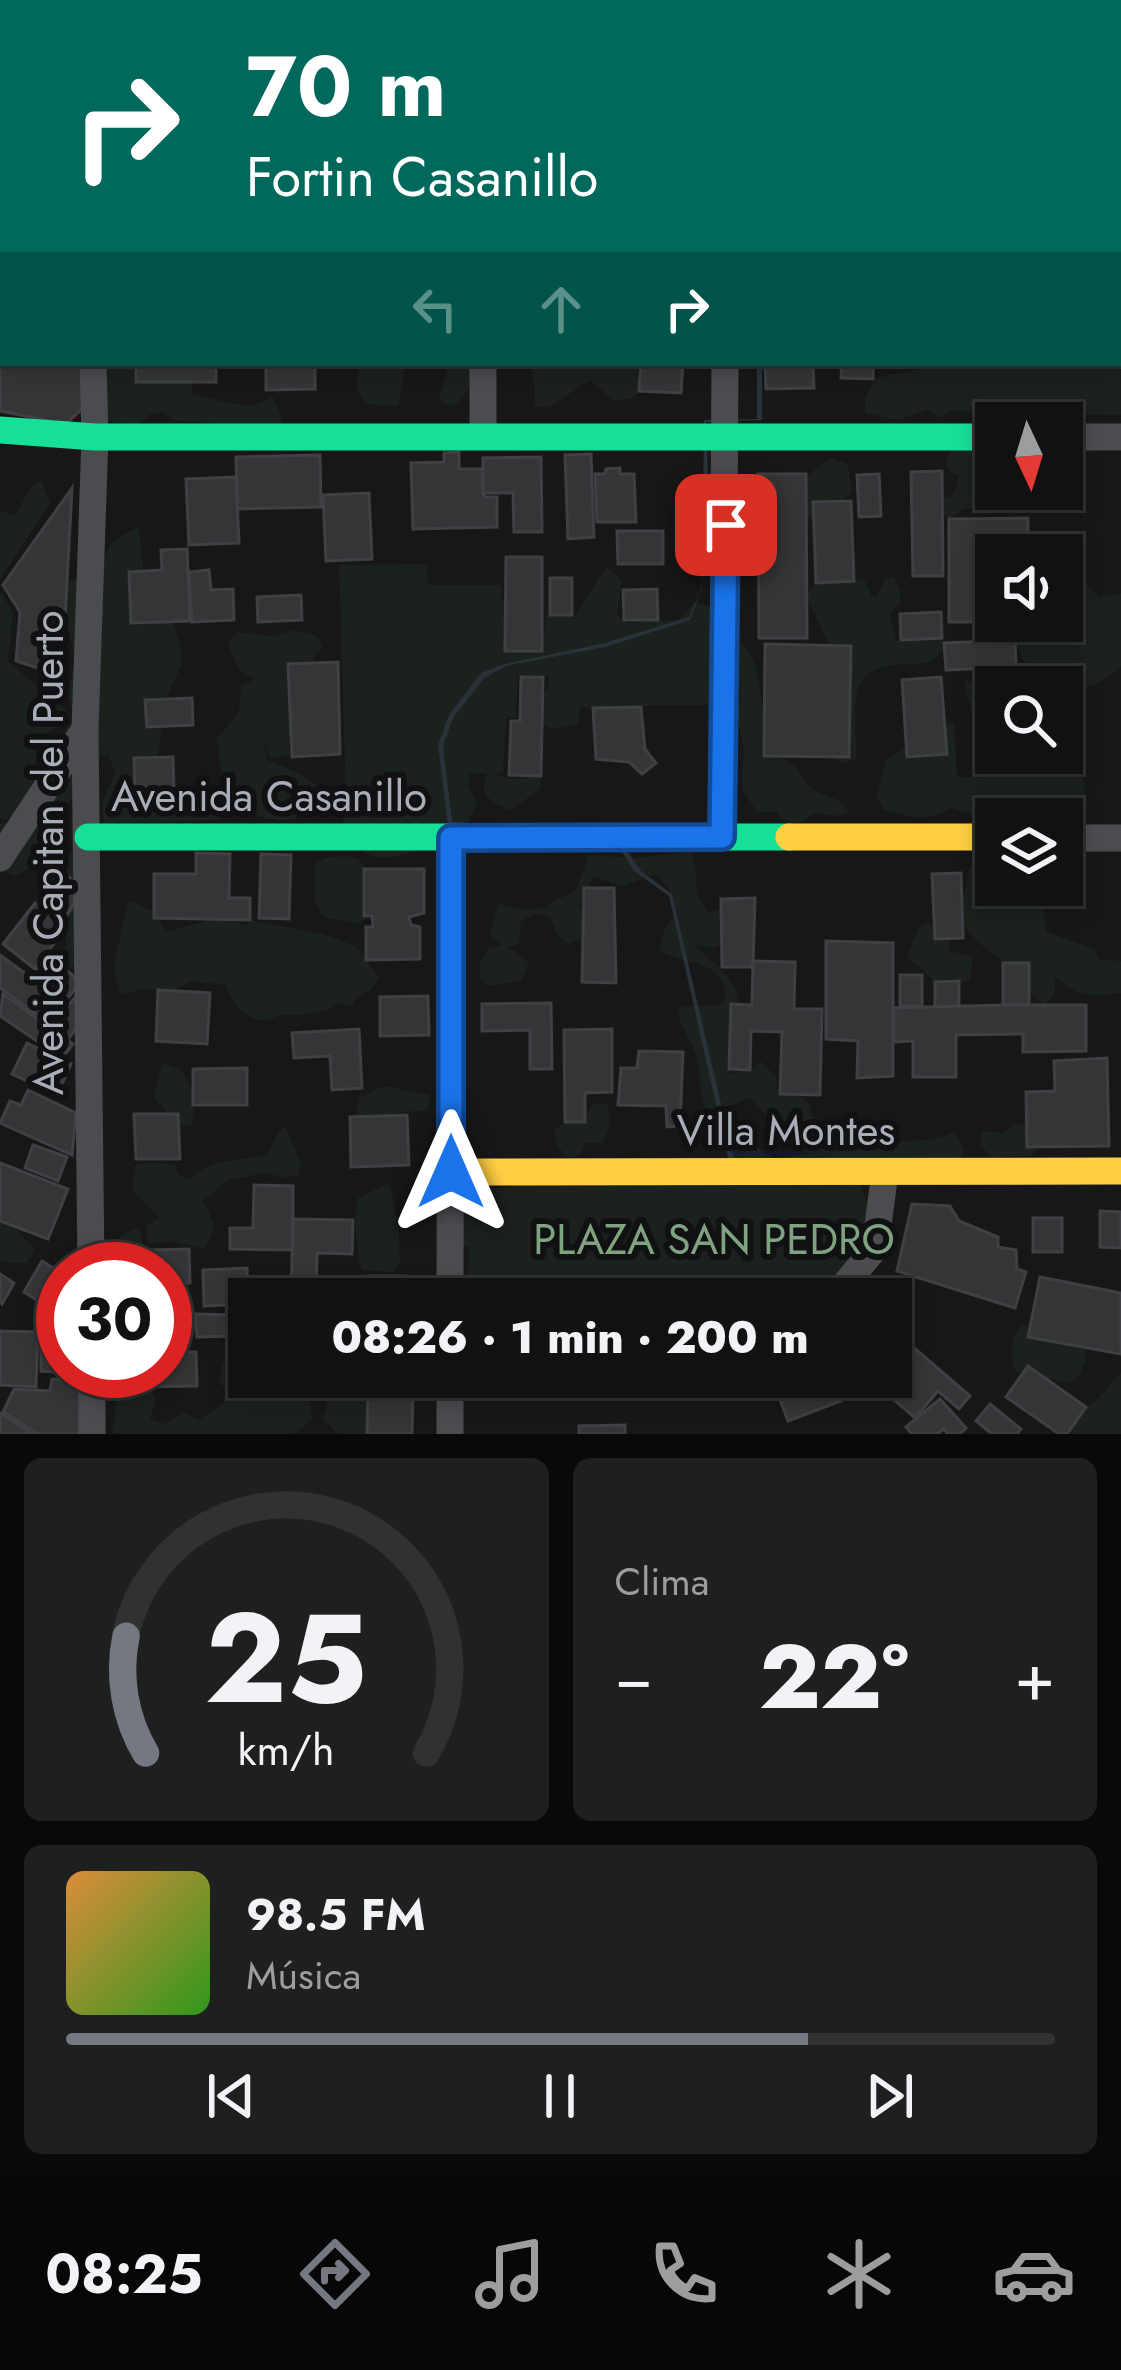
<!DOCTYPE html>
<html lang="es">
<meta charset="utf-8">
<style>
:root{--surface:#111;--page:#1e1f1f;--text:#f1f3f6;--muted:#9c9d9f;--line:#303131;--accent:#757880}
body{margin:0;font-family:Jost,sans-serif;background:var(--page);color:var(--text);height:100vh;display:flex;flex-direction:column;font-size:45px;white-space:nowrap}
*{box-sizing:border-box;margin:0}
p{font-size:39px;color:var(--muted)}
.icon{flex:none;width:66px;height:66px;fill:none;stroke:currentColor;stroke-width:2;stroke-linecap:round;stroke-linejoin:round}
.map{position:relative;height:1434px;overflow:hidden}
.panel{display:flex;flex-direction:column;gap:24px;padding:24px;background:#090909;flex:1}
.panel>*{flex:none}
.guide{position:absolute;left:0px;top:0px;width:1122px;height:366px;box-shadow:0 6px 18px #0003,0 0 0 3px var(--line);background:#00695c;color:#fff;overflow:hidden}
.needle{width:78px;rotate:176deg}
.tools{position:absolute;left:975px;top:402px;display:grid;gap:24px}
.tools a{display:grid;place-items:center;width:108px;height:108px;border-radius:0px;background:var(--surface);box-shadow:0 6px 18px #0003,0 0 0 3px var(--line);font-size:60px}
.speed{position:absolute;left:36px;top:1242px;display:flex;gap:24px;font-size:60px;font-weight:700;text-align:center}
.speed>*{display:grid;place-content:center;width:156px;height:156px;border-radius:50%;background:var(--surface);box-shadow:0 6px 18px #0003,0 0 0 3px var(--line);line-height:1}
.speed .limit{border:18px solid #d22;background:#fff;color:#111}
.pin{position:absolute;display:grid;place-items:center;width:102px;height:102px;color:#fff;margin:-51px;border-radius:24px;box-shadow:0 6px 18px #0006}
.me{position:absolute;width:132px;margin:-66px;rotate:0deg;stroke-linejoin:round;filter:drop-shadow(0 0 9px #0008)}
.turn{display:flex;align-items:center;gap:42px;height:252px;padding:0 48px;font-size:54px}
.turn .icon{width:156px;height:156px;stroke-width:2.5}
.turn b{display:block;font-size:84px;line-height:102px}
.lanes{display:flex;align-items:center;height:114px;padding:0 48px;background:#0003;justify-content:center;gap:60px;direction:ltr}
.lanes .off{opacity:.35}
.big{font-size:90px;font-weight:800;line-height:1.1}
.panel .tile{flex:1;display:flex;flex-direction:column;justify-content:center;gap:18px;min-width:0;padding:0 42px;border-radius:18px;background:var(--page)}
.panel .dial{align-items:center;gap:0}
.dial svg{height:312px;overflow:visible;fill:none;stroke:var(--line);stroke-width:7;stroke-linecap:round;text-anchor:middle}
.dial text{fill:var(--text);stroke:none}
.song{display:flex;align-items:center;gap:36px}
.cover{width:144px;height:144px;border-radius:18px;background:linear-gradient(135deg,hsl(30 70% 55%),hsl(110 70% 35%))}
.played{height:12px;border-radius:6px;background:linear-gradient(90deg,var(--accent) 75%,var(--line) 75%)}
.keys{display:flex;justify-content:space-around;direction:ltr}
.heat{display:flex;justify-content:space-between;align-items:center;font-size:66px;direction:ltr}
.panel .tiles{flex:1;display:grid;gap:24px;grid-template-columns:1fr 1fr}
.tile:last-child{grid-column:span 2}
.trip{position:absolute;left:228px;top:1278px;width:684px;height:120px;border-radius:0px;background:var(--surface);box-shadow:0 6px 18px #0003,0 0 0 3px var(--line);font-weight:800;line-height:120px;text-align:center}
.tab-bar{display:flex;height:192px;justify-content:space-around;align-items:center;background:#070707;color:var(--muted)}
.tab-bar .icon{width:84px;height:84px}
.tab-bar .on{color:var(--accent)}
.tab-bar b{font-size:54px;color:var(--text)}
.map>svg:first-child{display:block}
.green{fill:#1b211c}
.water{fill:#2a3239}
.building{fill:#343537;stroke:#3f4043;stroke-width:3}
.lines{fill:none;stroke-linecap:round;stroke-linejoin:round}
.street{stroke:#4b4c50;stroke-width:27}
.fast{stroke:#16e098;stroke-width:27}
.slow{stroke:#ffcf43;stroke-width:27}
.route-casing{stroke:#114b97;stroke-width:30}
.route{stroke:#1a73e8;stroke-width:21}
.labels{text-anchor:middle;stroke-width:12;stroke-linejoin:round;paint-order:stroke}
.street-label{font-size:42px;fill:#a8adb8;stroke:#111113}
.park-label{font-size:42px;fill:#7fa381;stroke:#111113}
</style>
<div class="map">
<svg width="1121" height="1434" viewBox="0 0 1121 1434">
<rect width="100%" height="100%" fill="#171717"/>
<g class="green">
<polygon points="1119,126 1121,415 951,411 940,418 927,409 899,420 865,413 865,397 876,378 913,371 916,363 1119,363"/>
<path d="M105 363H174L194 372 192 394C201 397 245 407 254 405 261 403 267 399 273 397L282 417 280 429 174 420 162 412 151 414 136 426 110 421 104 414Z"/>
<polygon points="358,363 406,366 398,406 365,404 357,388"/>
<polygon points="450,363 475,363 470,388 455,405 444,404 439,397"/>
<polygon points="529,363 619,366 641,363 647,384 633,398 614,401 590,380 548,408 534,406 535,389"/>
<polygon points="988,447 991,458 975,474 979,487 990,490 993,505 963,509 949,519 942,511 942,498 951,496 957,487 958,476 951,473 946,463 950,452"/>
<path d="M831 458 848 464 852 493 840 501 832 514 814 520 800 515C796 487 808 472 831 458Z"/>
<polygon points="41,480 50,503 0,580 0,510 15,516 31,487"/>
<path d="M139 527 145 586 169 610 182 650V664L166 699 158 753 162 773 178 805 188 807 208 799 223 820 104 824 102 803 115 773 108 754 90 759 62 817 39 835 41 861 16 876 0 870V824L13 822 43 776 46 751 76 719C61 688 72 690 74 660 74 651 70 639 69 630L53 619 52 587 101 571C106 545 115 537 139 527Z"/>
<path d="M1051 551 1067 552 1066 563 1075 585H1088L1099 597 1121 593V667C1096 689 1076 695 1047 681L1050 687H1035L1042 679C1021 666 1015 644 1011 621H1062V555H1049Z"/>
<path d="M427 564 428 585H501V601L511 599 545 632 546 616H575C584 604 600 573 608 567L622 581 617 614 626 623 680 619 693 603 710 606 718 705 581 707 578 725 553 729 535 722V703L549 687 548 675 518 676 516 717 506 718 503 773 494 774 509 779 541 776 540 789 511 810C492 803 477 795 487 773H470L468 786 477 802 466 828C442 838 403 862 376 857 362 855 351 833 343 823L346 795 339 565Z"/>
<path d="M894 577 900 590V604L890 613 896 641 928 633 942 638 945 648C935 661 928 664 912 664 843 664 855 702 857 759L844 763 831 757 840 748 846 652 829 645 806 595 816 583 864 579 872 597 877 596 886 578Z"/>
<path d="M0 590 13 613 8 661 71 715 35 743C39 775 31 793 12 819H0Z"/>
<path d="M294 630 315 635 324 645C299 672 289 718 289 755L270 758 263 739 267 760 301 774 316 785C303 836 273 820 234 808L223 788 217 738 239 712 241 686 255 679 238 669 228 644 237 632 273 636Z"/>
<path d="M740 642C763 660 764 717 764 745L795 767 812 790 838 800 850 811 840 816 814 813 799 824 782 820 777 812H757L742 789 744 750 736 712 741 698 734 648Z"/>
<path d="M1002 667 1011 678 1007 687H996V753H1062V721L1077 734 1087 808 1073 826H1062V819L979 818 952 808C926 823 912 817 884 810L877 797 886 759 954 722 957 777H971L986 752 979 718 972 712 964 682 991 679Z"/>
<polygon points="56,850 70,853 81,862 88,959 70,968 60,957 66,945 61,877 47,869"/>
<path d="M691 852C701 875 689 889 708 912L719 909 731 913 718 922 724 928 727 942 713 948 694 945C776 1013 715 998 731 1074L754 1068 760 1061 776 1077 778 1096 796 1094 808 1101C818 1147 867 1145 906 1141 923 1140 938 1141 954 1132L965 1151 957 1162 855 1169 871 1215 873 1238 820 1299H467L469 1246 464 1247 456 1223 465 1191 729 1166V1149L744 1138 773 1158 808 1154 792 1144 750 1098 720 1110 705 1108C700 1092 700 1075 697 1059 693 1042 681 1029 678 1012L682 1006 720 1005 726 998C724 958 685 966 659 950L666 926 674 918 672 894 656 874 622 886 593 877 580 905 583 915 581 939 567 944 557 934 550 916 534 914 521 921 518 945 507 946 529 963 522 981 488 986 480 978 479 963 490 947 502 946 490 936 498 903 522 910 547 908 553 901 576 891 589 855 635 858Z"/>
<polygon points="345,856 357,858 371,873 369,916 358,924 324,917 314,902 315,864 325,858"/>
<path d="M996 864V885H1040L1047 932 1094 949 1099 959 1121 961V993C1092 998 1078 997 1055 977V994L1043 1005 1029 991 1024 972C996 960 971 939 955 913L965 894 969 869Z"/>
<path d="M129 900 152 911 167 932 212 919 246 925 250 920 322 934 356 946 379 978 372 989 355 999 353 1007 340 1003C321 1015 305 1014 284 1015 278 1015 272 1019 266 1020 245 1021 230 1003 226 985L191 981 172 991 145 989 120 994 113 967Z"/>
<polygon points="926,923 942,930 949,939 949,951 973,956 970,980 952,988 935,982 907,956 918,929"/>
<path d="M162 1063 180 1069C194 1090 200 1101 191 1125L179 1127 154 1097Z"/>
<polygon points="384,1086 430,1095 428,1110 356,1117 359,1098"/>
<polygon points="592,1103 607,1104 610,1124 603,1143 585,1143 581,1154 569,1158 558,1147 554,1131 565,1122 585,1122"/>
<polygon points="1014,1124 1027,1125 1037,1131 1036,1151 1031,1156 993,1157 980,1146 982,1131 1004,1133"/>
<path d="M286 1127 301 1163 298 1175C283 1181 274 1172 259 1174 247 1176 244 1180 231 1178 220 1185 214 1195 203 1200L215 1226 205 1249 169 1241 148 1245 146 1226 159 1218 132 1189 136 1164 153 1162 175 1165 178 1175 190 1179C211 1158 240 1161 266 1155L280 1130Z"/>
<path d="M390 1183 399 1232 400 1263 392 1272 362 1270C356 1255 354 1212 358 1198Z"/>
<polygon points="0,1211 35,1250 27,1263 0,1262"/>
<path d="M139 1227C141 1242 150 1254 147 1269H105L101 1257 124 1233Z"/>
<path d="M1022 1325H1031L1085 1347V1361L1079 1376 1070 1383 1016 1372C1010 1356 1010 1338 1022 1325Z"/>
<polygon points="249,1339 249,1377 289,1377 289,1384 310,1402 312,1420 294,1434 113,1434 118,1381 147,1387 156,1397 150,1419 163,1424 184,1413 199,1420 231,1397 220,1383 222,1363"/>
<path d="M1121 1373V1434H1072L1069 1430C1076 1413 1085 1408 1099 1398 1107 1390 1111 1381 1121 1373Z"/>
<polygon points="333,1377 374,1377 366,1383 373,1392 370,1434 338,1434 323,1419"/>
</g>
<path class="water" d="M757 363H762V420L706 422C708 486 716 562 690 620L605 647 506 666 484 678 453 718 443 746 452 821 625 848 641 871 672 894 735 1164 730 1166 669 896 634 871 622 852 449 834 438 745 449 715 481 673 505 664 605 643 689 617 702 588 704 420 757 419Z"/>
<g class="building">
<rect x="498" y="0" width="93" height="3"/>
<polygon points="0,340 3,363 86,363 87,404 66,424 0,411"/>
<rect x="136" y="363" width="80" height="19"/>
<polygon points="266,363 315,363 315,389 266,390"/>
<polygon points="641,363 683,363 681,393 639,391"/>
<polygon points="765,363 813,363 814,388 766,389"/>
<polygon points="842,363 873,363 873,379 841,378"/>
<polygon points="459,452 459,469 483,469 483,493 485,497 497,497 497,527 413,529 411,463 444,462 444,453"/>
<polygon points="591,454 594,537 568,539 565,455"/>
<polygon points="320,455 321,507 237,509 236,457"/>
<polygon points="541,457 542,532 514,532 513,493 483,493 483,458"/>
<polygon points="620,468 620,474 634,474 636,522 597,522 595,474 605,474 606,469"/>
<polygon points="942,471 943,576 913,576 911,472"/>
<polygon points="758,474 806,474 807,638 759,638"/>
<polygon points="879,474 881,516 859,517 857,475"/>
<polygon points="236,477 239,543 189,545 186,479"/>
<polygon points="72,488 62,676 16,661 20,612 3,585"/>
<polygon points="369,493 372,559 326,561 323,495"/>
<polygon points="851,501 854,581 816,583 813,502"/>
<polygon points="1028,518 1028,555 996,555 992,622 949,622 949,519"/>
<polygon points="617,531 663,531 663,564 618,564"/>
<polygon points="187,549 190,621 131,623 129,572 162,570 161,550"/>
<polygon points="506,557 542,557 542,651 505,651"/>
<polygon points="209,570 211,590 233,589 234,620 192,622 189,572"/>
<rect x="550" y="578" width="22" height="37"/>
<polygon points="657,589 658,620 624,620 623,590"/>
<polygon points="301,595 302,620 258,622 257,597"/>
<polygon points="941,612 942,638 901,640 900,614"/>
<polygon points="1015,640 1016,667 946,670 944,643"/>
<polygon points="765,644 851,646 849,757 764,756"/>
<polygon points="338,662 340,754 292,757 288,664"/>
<polygon points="521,677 543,677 541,776 509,775 511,721 520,721"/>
<polygon points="941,677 947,754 907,757 902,680"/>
<polygon points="192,698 193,725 147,727 145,700"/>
<polygon points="641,707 645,749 656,763 642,774 629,762 596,759 593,708"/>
<polygon points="173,757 174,790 135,790 134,758"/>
<polygon points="196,853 230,854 229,898 250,898 250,920 154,918 154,874 196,874"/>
<polygon points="261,854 291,855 289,919 259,918"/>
<polygon points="364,869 424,869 424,913 409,917 411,925 420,927 420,959 366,960 366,927 373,927 372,916 364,916"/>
<polygon points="60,871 84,888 64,920 38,900"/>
<polygon points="961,873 963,938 935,939 932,874"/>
<polygon points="584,888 614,888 616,983 582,982"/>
<polygon points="755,898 753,967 722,967 721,899"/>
<polygon points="35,903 67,926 35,969 3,944"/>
<polygon points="826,941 893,943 893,1076 857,1078 858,1041 826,1039"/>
<polygon points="0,955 64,1002 48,1023 0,988"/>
<polygon points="49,956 81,982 68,998 35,973"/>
<polygon points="753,961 795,962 794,1009 822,1009 820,1095 780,1094 782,1032 751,1031 750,1070 729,1069 731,1004 752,1005"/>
<rect x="1003" y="963" width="26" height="42"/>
<rect x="900" y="975" width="22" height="31"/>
<polygon points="959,981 959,1007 935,1007 935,982"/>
<polygon points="158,990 210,993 207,1044 156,1041"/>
<polygon points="80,992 80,1023 69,1038 50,1026"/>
<polygon points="3,994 73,1044 62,1058 0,1016"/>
<polygon points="428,996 429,1035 380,1036 380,997"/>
<polygon points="551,1003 552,1069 530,1069 530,1030 482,1031 482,1004"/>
<polygon points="1003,1005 1086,1005 1086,1051 1023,1052 1023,1034 956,1035 956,1077 913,1077 913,1041 894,1042 893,1008"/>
<polygon points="359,1029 362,1088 332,1090 330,1056 294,1058 292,1033"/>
<polygon points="612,1029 612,1092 585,1093 585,1122 565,1122 564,1030"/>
<polygon points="27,1043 71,1064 57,1095 12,1074"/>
<polygon points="639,1051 683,1052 680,1126 667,1127 666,1106 618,1105 621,1068 637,1068"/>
<polygon points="1107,1058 1109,1146 1027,1147 1026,1092 1055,1091 1054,1061"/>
<polygon points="247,1068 247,1105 193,1105 193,1069"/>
<polygon points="28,1090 76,1113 72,1155 0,1123 10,1101 21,1105"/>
<polygon points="134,1114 178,1114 180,1159 136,1159"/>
<polygon points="407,1115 409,1165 351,1167 350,1117"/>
<polygon points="33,1145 67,1157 58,1181 25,1168"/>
<polygon points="0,1163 68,1189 48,1239 0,1221"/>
<polygon points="254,1185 293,1186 293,1250 230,1249 230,1228 253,1228"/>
<polygon points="912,1204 950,1206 959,1221 998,1237 998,1247 1016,1250 1017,1269 1026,1272 1015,1308 897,1271"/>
<polygon points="1100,1211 1121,1212 1121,1248 1100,1247"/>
<rect x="1033" y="1218" width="29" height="34"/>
<polygon points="293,1219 353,1220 352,1254 317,1253 316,1299 291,1299"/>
<polygon points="189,1249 190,1283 165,1283 165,1269 150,1269 150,1250"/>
<polygon points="42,1261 63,1274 63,1316 24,1292"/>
<polygon points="247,1268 248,1304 204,1306 203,1270"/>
<polygon points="0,1274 14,1283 2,1304 0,1302"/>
<polygon points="369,1276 405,1276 406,1299 370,1299"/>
<polygon points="1040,1277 1121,1293 1121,1354 1028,1337"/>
<polygon points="195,1314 232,1315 234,1336 197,1337"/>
<polygon points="891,1328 970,1396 959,1409 938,1391 915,1418 868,1377 891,1377"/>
<polygon points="0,1331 38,1332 36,1387 0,1385"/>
<polygon points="41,1340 63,1342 63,1371 82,1374 41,1371"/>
<polygon points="165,1352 196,1352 197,1386 128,1387 128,1371 165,1371"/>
<polygon points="1028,1366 1086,1407 1067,1434 1059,1434 1006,1397"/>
<rect x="289" y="1377" width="45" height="7"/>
<polygon points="832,1377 841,1401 788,1421 772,1378"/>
<polygon points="52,1379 82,1381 81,1434 38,1434 3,1412 14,1389 50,1391"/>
<polygon points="368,1394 413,1394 412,1434 367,1434"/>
<polygon points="940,1399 966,1428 960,1434 948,1434 944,1429 937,1434 912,1434 906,1427"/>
<polygon points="990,1404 1021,1429 1017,1434 992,1434 976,1421"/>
<polygon points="0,1413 33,1434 0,1434"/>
<polygon points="625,1425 625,1434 579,1434 579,1426"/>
</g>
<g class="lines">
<g class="street">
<polyline points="86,0 86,3"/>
<polyline points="479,0 479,3"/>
<polyline points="715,0 715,3"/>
<polyline points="483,363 483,435"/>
<polyline points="1062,437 1121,437"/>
<polyline points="722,837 725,363"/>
<polyline points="1062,838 1121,838"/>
<polyline points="0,858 85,729"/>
<polyline points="91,1269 85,729 95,437 93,363"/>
<polyline points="450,1299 451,838"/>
<polyline points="833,1299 875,1248 885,1172"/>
<polyline points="92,1371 92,1434"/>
<polyline points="450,1434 450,1377"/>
</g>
<g class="fast">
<polyline points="0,430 95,437 996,437"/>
<polyline points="88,837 789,837"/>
</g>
<g class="slow">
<polyline points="789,837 996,837"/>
<polyline points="450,1172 1121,1171"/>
</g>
</g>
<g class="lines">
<g class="route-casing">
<polyline id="route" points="451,1172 451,838 722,837 726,525"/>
</g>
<use href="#route" class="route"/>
</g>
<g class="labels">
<g class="street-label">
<text x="269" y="811">Avenida Casanillo</text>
<text transform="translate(48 853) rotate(-90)" y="15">Avenida Capitan del Puerto</text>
<text x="786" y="1145">Villa Montes</text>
</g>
<g class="park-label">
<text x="714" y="1254">PLAZA SAN PEDRO</text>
</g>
</g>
</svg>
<div class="tools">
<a><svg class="needle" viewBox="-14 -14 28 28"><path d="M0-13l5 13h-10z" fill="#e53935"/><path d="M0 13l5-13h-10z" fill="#9c9d9f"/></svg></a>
<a><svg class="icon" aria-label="sound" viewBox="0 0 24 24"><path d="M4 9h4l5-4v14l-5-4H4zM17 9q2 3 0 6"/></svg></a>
<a><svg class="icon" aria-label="search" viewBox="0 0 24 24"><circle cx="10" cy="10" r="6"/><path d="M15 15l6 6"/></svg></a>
<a><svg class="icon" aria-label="layers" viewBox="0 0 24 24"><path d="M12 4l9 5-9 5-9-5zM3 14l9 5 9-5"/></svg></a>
</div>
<div class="speed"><div class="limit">30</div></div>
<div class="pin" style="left:726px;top:525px;background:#d93025"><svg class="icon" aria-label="arrive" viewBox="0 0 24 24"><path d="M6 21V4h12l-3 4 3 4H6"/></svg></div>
<svg class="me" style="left:451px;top:1172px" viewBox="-20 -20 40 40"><path d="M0-17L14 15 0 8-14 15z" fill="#1a73e8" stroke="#fff" stroke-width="4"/></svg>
<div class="trip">08:26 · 1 min · 200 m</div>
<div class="guide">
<div class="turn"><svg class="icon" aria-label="right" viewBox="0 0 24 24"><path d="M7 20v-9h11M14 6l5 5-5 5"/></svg><div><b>70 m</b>Fortin Casanillo</div></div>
<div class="lanes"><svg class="icon off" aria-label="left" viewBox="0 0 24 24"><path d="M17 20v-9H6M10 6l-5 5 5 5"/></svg><svg class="icon off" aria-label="ahead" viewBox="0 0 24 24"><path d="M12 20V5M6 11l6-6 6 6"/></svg><svg class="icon" aria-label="right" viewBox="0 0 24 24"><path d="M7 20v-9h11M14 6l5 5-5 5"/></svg></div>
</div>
</div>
<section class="panel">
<div class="tiles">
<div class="tile dial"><svg viewBox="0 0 100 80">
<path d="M14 69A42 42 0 1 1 86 69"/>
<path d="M14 69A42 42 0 0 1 9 39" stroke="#757880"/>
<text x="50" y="56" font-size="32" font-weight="700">25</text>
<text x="50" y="72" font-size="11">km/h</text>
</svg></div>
<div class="tile"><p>Clima</p>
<div class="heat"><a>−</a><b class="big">22°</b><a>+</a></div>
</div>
<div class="tile">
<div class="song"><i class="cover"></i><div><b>98.5 FM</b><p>Música</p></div></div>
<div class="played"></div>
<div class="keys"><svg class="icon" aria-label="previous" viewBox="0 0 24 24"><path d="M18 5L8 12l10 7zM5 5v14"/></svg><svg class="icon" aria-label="pause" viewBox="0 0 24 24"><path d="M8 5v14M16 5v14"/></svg><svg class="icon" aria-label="next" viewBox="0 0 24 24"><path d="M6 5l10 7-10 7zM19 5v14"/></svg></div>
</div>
</div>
</section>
<nav class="tab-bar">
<b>08:25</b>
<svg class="icon on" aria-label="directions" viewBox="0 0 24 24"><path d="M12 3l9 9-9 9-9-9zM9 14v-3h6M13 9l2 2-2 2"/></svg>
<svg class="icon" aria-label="music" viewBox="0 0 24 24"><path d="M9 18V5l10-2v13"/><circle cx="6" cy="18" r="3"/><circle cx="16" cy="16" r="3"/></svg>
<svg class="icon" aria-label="phone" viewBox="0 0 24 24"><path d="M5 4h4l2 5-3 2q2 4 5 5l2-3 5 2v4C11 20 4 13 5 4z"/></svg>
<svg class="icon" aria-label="climate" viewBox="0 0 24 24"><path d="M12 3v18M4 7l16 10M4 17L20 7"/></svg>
<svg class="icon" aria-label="car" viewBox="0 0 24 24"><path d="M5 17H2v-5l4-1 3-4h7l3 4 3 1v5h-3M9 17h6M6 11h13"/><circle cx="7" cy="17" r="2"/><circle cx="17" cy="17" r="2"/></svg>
</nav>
